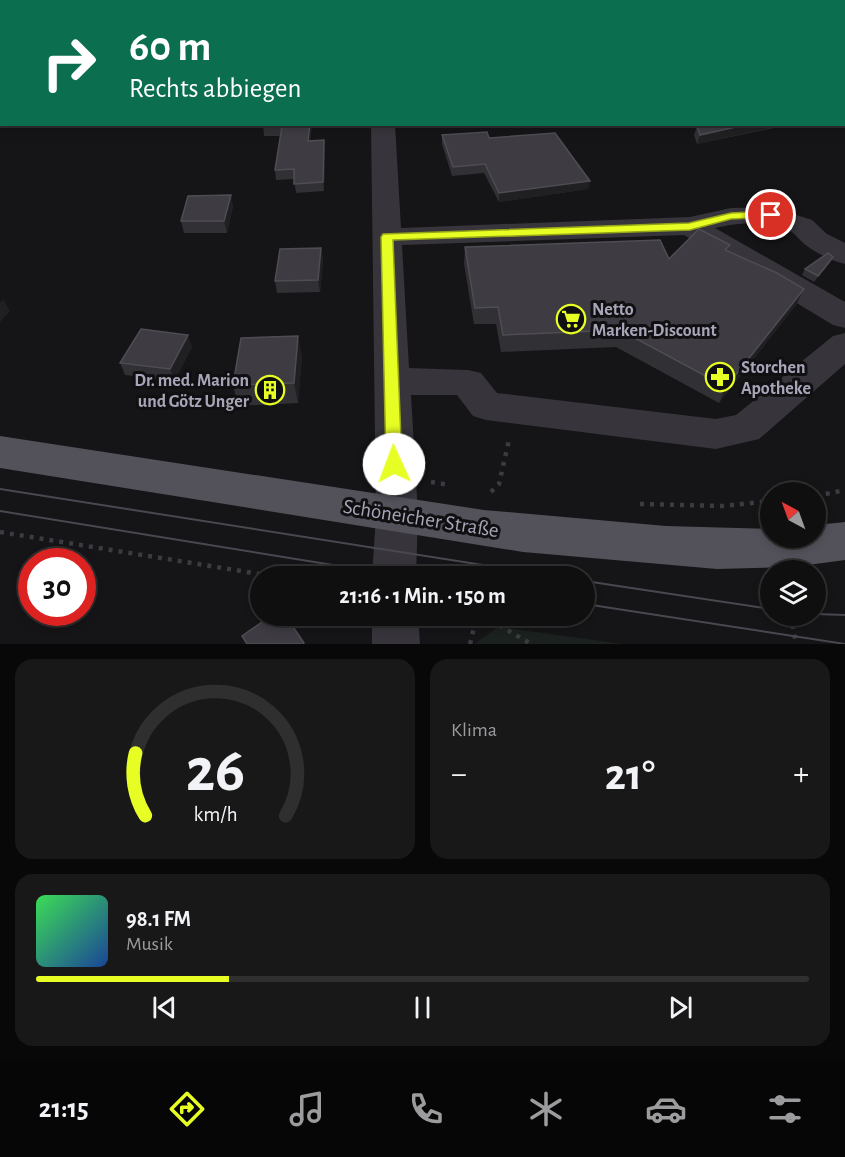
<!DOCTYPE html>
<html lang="de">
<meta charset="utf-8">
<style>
:root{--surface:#100f10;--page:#191819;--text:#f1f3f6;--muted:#9c9c9f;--line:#302f30;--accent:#e7fe24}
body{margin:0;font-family:"Alegreya Sans",sans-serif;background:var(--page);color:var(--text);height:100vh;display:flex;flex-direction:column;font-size:22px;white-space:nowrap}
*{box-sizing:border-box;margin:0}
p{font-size:20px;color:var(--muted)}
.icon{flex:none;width:33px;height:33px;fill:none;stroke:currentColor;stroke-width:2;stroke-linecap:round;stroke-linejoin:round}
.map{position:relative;height:644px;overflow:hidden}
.sheet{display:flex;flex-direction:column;gap:15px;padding:15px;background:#090809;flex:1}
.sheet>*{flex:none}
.guide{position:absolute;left:0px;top:0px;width:846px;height:126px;box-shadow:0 3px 9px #0003,0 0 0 2px var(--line);background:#0b6e4f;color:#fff;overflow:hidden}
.needle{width:39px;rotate:319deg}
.fabs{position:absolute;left:760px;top:482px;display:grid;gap:12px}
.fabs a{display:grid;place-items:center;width:66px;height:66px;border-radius:50%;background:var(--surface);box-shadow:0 3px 9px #0003,0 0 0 2px var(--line);font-size:30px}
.speed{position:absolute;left:18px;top:548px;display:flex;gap:12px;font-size:30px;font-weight:700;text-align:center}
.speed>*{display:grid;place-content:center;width:78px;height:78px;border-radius:50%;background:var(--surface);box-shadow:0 3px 9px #0003,0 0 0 2px var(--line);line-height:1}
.speed .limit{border:9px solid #d22;background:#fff;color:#111}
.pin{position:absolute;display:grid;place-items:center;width:51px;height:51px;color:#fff;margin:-26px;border:3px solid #fff;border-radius:50%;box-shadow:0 2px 6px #0007}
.me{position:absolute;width:66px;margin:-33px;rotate:358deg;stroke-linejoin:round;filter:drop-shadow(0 0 4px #0008)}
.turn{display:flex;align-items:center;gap:21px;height:126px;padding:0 30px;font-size:27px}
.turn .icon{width:78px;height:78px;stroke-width:2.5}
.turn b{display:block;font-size:42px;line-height:51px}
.big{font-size:45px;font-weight:700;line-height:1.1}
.sheet .tile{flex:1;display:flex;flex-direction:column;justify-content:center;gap:9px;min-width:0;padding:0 21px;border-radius:18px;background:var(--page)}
.sheet .dial{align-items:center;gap:0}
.dial svg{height:156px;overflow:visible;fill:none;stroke:var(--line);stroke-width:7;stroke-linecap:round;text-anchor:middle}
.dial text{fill:var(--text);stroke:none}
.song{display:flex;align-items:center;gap:18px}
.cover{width:72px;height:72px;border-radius:9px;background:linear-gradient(135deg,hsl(130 70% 55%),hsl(220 70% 35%))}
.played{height:6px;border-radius:3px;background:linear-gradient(90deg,var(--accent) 25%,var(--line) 25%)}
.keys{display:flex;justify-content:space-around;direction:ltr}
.heat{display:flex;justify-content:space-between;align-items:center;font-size:33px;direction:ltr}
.sheet .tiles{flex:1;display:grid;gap:15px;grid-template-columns:1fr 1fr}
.tile:last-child{grid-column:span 2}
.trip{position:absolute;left:250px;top:566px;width:345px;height:60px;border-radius:30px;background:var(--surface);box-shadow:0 3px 9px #0003,0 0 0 2px var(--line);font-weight:700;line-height:60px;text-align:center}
.menu{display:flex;height:96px;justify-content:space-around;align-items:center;background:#060606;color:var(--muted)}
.menu .icon{width:42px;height:42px}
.menu .current{color:var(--accent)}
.menu b{font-size:27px;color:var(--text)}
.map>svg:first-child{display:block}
.green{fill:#1a211e}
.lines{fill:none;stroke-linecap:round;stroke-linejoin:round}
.path{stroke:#3c3b42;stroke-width:4.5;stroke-dasharray:4 6;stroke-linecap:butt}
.minor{fill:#37353b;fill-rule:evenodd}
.major{fill:#53515a;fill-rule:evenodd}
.tram{stroke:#494850;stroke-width:2}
.wall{fill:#313034}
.shaded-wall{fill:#201f22}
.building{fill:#3e3c42;stroke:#4e4d54;stroke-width:1.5}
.route{fill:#e7fe24;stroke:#96a517;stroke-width:1.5}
.labels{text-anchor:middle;stroke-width:6;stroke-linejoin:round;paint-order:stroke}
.poi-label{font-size:18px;font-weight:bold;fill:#a7a5b7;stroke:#100f11;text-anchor:start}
.near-street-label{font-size:21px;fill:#a7a5b7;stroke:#100f11}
</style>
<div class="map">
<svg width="845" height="644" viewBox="0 0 845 644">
<rect width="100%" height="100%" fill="#151416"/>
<polygon class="green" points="498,627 624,644 474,644"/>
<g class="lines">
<g class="path">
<polyline points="431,482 450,485"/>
<polyline points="491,492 499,484 509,440"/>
<polyline points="816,496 845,490"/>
<polyline points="640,504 722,506 771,501"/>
<polyline points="0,532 272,576"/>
<polyline points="766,595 771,595"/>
<polyline points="482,615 531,644"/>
<polyline points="791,615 796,644"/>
<polyline points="470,644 477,615"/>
</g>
<g class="minor">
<rect x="371" y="0" width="18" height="2"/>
<rect x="844" y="26" width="1" height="12"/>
<path d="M371 124H395L401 228 690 217 731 208 771 207 812 220 827 234 845 243V264C832 261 818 254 807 246 802 243 798 237 793 233 772 218 738 223 715 228L845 302V328L833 325 684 235 402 245 409 368 468 370 481 373 497 393 716 419 736 415 833 336 845 333V364L759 439 716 449 486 420 473 416 457 395H411L418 515 416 576H372L376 515Z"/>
<polygon points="372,615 418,615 420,644 372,644"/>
</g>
<polygon class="major" points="0,436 484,510 666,526 771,529 771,537 816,537 816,525 845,522 845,560 793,567 717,569 523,552 0,468"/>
<g class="tram">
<polyline points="0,489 553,576"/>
<polyline points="0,511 401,576"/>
<polyline points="585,581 771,609"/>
<polyline points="585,604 845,644"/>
<polyline points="816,614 845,615"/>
</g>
</g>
<g class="wall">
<polygon points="549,0 840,0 840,2 552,2"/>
<polygon points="263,124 312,124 310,141 324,140 325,149 324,191 296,193 294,179 276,180 275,170 281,136 264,136"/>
<polygon points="699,124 798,124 793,127 788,125 697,144 694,135 697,126"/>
<polygon points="442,135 489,138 590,181 588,189 499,202 484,173 452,176 442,144"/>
<polygon points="233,206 227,233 184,233 181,221"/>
<polygon points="730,245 728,251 796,305 719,403 616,347 501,352 496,324 474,324 464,264 465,247 669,259"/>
<polygon points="321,248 323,260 320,292 277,293 275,281"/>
<polygon points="830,263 814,282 802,275 805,269"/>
<polygon points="192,347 174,381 125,375 120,363"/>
<polygon points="302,356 298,403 238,406 233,385"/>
</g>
<g class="shaded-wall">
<polygon points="833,0 840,0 840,2 829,2"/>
<polygon points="310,124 312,124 310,150 308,141"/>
<polygon points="749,124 788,124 697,144 700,135"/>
<polygon points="324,140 325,149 324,191 323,182"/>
<polygon points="590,181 588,189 499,202 499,193"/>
<polygon points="231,195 233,206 227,233 224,221"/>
<polygon points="321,248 323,260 320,292 318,280"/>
<polygon points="833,257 830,263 814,282 818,276"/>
<polygon points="804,289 796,305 719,403 726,387"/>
<polygon points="3,299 10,311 0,322 0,303"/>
<polygon points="188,335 192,347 174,381 170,369"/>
<polygon points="298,336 302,356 298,403 294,383"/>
</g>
<g class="building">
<polygon points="0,0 71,0 73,2 2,2 2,21 0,20 0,14 1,13 1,1"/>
<rect x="222" y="0" width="27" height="2"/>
<rect x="292" y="0" width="42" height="2"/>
<polygon points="440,0 519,0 520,2 435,2"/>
<polygon points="563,0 833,0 829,2 566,2"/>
<rect x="844" y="61" width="1" height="36"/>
<polygon points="263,124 310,124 308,141 324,140 323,182 294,184 294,169 275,170 282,126 262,127"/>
<polygon points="699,124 749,124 700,135 697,126"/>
<polygon points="487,132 489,138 555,133 590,181 499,193 485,164 453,167 442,135"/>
<polygon points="231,195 224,221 181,221 188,196"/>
<polygon points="699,229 730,245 725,250 777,273 804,289 726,387 620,330 503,335 498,307 475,308 465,247 660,240 669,259"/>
<polygon points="321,248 318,280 275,281 280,249"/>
<polygon points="828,253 833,257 818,276 805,269"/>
<polygon points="141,329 188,335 170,369 120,363"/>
<polygon points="298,336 294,383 233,385 241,338"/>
<polygon points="272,615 285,615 304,643 303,644 247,644 242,636"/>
</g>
<polygon class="route" points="771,211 775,212 775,217 731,219 690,230 393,240 402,464 400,469 394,471 388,469 386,464 381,237 383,234 689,223 731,213"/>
<defs>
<g id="supermarket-ring" transform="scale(1.5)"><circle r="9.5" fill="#100f11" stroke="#e7fe24" stroke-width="1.5"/><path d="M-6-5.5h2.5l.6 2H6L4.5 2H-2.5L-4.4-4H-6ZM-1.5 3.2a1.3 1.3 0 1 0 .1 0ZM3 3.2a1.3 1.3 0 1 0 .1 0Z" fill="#e7fe24"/></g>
<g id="pharmacy-ring" transform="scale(1.5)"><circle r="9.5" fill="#100f11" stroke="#e7fe24" stroke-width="1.5"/><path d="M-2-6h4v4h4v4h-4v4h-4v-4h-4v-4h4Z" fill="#e7fe24"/></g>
<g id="building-ring" transform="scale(1.5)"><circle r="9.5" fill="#100f11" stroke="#e7fe24" stroke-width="1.5"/><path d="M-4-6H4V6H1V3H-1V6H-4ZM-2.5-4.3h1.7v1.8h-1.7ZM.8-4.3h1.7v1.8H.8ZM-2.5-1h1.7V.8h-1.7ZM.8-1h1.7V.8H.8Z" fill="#e7fe24"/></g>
</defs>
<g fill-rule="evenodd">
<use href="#supermarket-ring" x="571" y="319"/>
<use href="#pharmacy-ring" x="720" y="377"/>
<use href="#building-ring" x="270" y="390"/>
</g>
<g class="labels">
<g class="poi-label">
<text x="592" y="315">Netto<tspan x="592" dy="21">Marken-Discount</tspan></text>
<text x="741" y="373">Storchen<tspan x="741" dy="21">Apotheke</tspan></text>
<text x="249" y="386" text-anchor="end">Dr. med. Marion<tspan x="249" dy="21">und Götz Unger</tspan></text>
</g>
<g class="near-street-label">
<text transform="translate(421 518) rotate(9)" y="7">Schöneicher Straße</text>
</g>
</g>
</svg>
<div class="fabs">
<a><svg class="needle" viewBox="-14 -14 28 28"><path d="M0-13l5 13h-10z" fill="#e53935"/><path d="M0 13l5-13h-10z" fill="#9c9c9f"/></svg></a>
<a><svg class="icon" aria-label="layers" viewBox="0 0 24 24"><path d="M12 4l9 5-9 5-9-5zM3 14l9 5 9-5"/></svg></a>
</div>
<div class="speed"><div class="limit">30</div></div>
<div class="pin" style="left:771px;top:215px;background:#d93025"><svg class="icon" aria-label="arrive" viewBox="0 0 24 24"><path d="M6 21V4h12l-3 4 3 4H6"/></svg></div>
<svg class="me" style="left:394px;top:464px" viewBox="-20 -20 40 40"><circle r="19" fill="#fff"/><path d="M0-13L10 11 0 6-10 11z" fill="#e7fe24"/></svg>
<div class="trip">21:16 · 1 Min. · 150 m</div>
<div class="guide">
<div class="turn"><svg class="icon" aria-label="right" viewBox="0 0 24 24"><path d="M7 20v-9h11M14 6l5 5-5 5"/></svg><div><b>60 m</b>Rechts abbiegen</div></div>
</div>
</div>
<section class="sheet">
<div class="tiles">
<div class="tile dial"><svg viewBox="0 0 100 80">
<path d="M14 69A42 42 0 1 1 86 69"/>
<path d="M14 69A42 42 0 0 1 9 37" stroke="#e7fe24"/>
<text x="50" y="56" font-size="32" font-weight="700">26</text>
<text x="50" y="72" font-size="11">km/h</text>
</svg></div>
<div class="tile"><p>Klima</p>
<div class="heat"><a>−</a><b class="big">21°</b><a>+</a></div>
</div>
<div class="tile">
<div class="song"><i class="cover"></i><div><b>98.1 FM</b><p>Musik</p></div></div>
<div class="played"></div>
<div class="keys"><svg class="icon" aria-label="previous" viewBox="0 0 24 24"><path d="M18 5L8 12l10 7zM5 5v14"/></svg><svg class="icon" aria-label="pause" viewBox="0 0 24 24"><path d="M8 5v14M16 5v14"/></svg><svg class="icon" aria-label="next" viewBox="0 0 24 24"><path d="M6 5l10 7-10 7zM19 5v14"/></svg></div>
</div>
</div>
</section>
<nav class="menu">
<b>21:15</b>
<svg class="icon current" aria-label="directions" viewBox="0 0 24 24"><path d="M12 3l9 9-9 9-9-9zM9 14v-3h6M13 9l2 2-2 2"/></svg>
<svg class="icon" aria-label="music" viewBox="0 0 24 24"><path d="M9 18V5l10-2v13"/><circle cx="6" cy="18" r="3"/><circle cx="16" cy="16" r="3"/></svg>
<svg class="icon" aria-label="phone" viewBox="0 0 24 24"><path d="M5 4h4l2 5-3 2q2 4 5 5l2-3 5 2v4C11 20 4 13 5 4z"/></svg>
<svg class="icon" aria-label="climate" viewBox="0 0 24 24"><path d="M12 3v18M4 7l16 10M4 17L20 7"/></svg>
<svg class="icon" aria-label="car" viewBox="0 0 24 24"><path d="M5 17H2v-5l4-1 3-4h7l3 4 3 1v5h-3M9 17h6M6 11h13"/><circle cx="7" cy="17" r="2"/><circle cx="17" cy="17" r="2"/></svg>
<svg class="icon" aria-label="filters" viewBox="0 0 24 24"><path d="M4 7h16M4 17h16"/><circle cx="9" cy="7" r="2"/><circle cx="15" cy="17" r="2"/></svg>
</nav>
